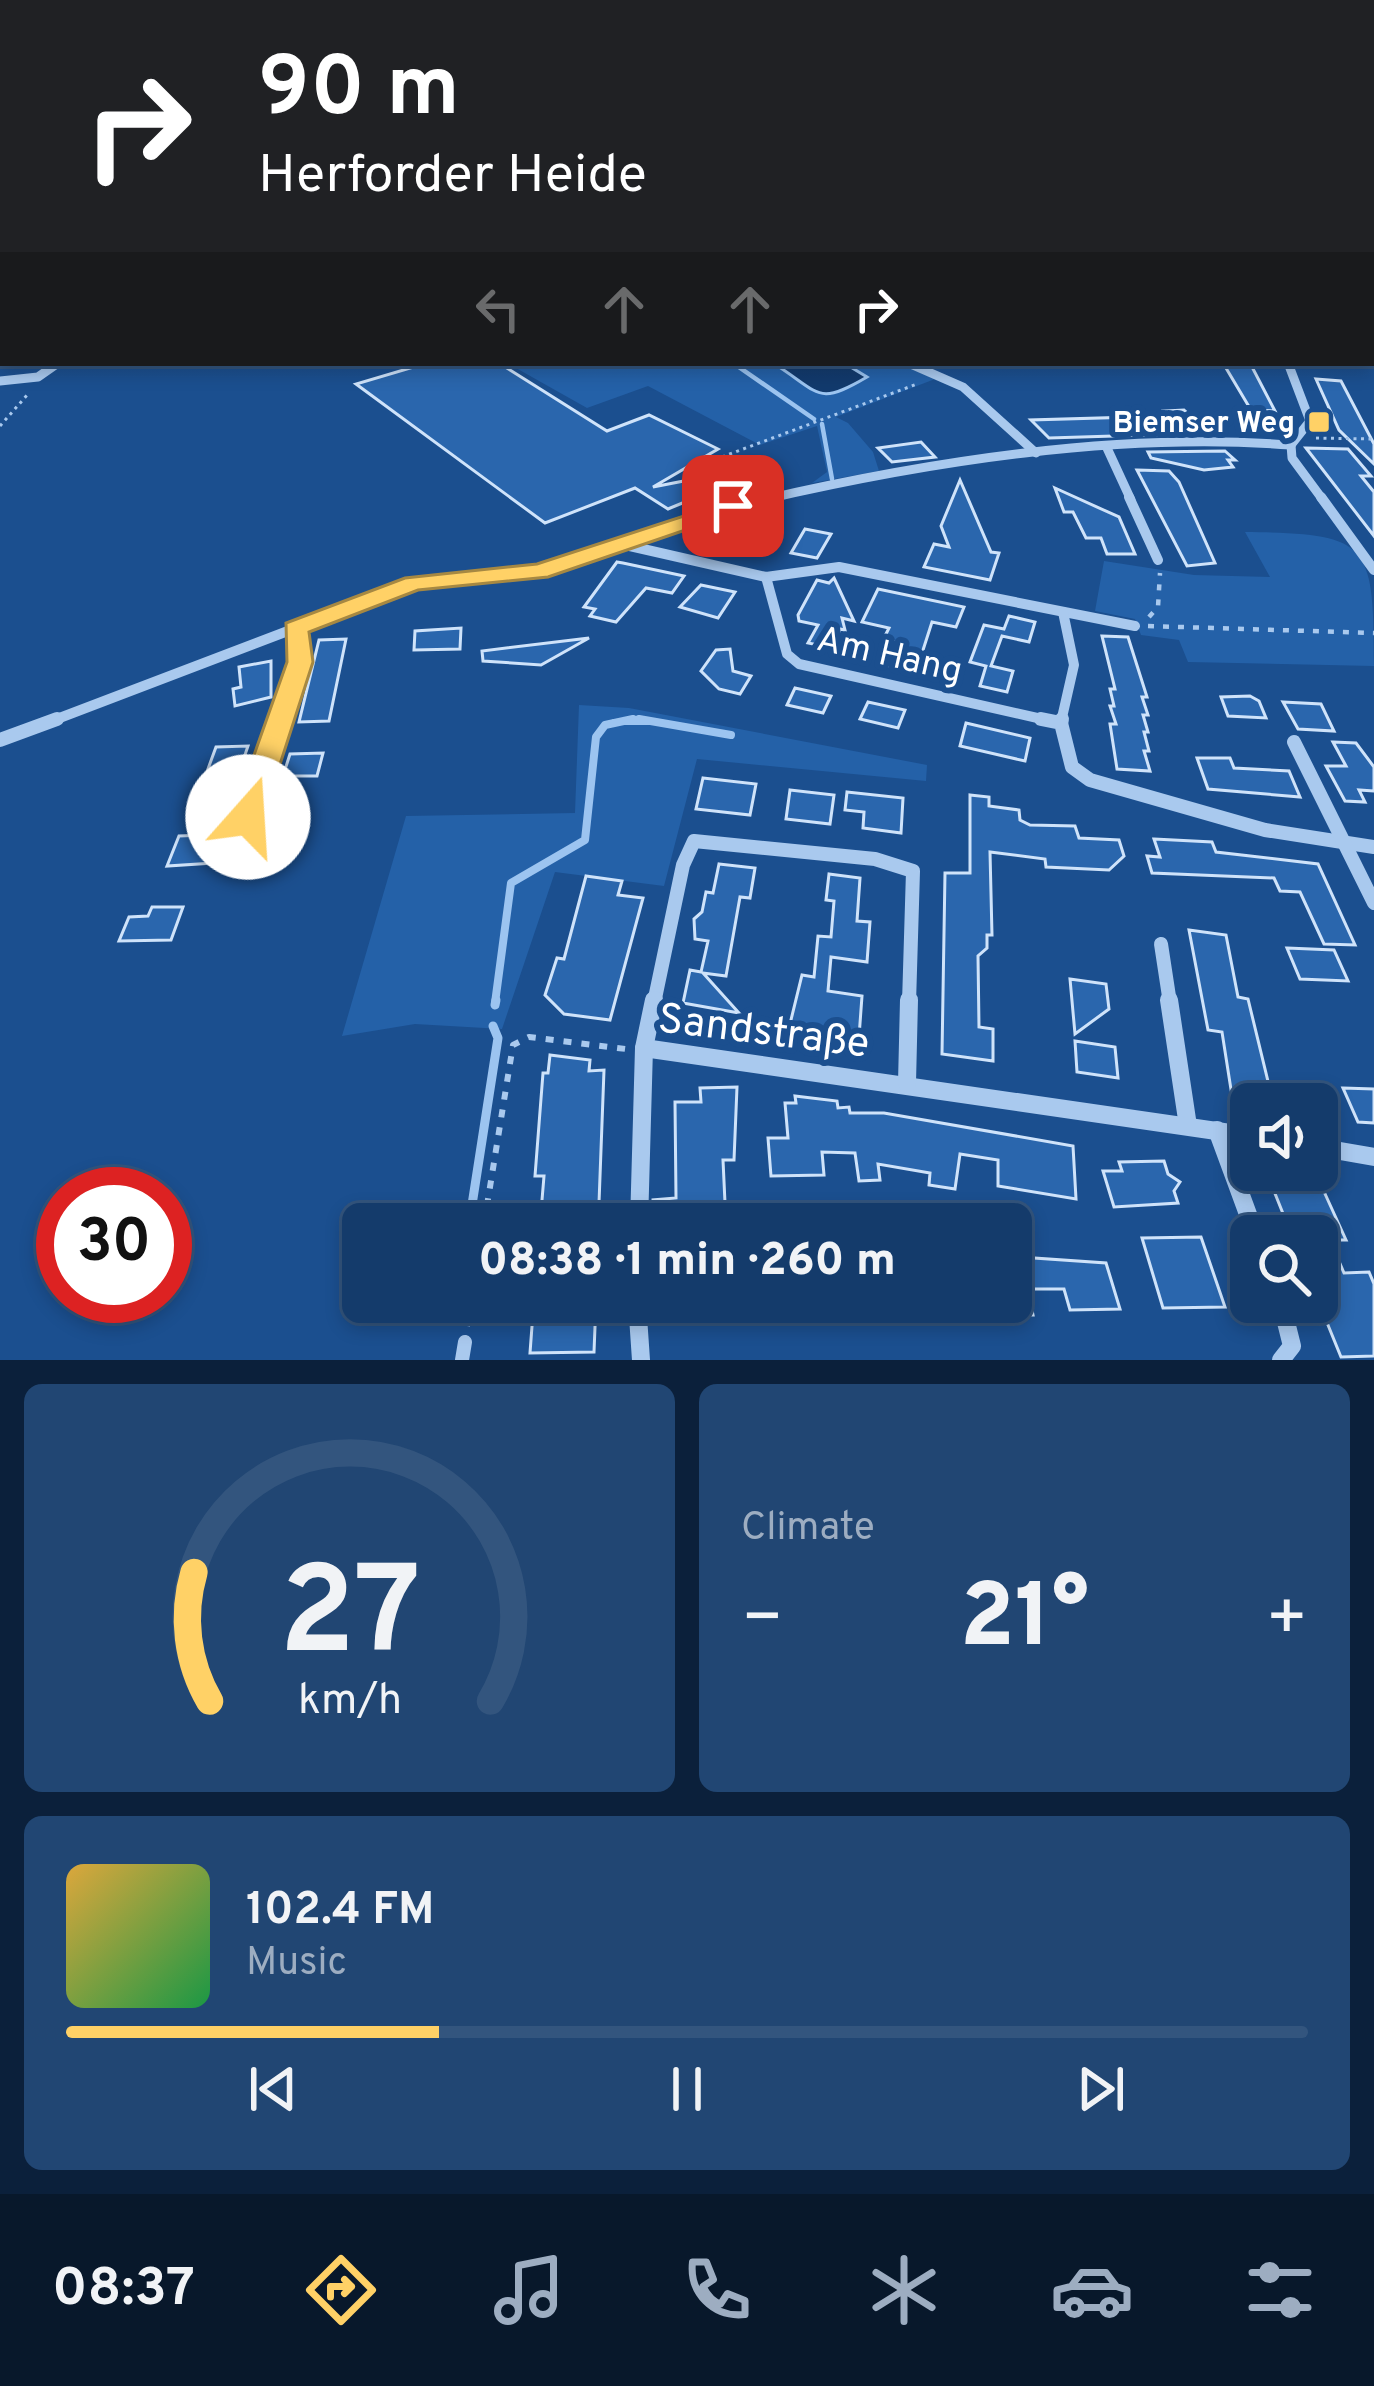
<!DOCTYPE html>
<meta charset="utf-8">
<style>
:root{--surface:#143b6b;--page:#214673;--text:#f1f3f6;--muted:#9dadc1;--line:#33557e;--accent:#ffd166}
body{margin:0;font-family:Overpass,sans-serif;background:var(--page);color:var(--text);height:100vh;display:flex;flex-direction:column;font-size:45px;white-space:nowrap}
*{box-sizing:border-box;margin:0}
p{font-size:39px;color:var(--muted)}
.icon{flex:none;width:66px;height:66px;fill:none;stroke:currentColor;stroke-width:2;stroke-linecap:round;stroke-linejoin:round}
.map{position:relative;height:1360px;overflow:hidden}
.sheet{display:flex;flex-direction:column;gap:24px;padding:24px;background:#0b203b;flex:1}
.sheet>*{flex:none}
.top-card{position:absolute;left:0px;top:0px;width:1374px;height:366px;box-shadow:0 6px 18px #0003,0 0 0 3px var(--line);background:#202124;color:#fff;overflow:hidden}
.buttons{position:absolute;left:1230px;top:1083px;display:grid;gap:24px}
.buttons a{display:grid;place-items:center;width:108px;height:108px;border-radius:18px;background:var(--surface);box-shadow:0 6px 18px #0003,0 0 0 3px var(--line);font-size:60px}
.speed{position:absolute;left:36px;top:1167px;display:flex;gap:24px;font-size:60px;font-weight:700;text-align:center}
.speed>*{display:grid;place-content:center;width:156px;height:156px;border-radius:50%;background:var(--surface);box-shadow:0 6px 18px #0003,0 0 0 3px var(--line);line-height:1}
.speed .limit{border:18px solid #d22;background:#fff;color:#111}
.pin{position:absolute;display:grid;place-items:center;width:102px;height:102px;color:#fff;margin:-51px;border-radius:24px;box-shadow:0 6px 18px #0006}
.me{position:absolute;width:132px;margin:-66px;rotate:19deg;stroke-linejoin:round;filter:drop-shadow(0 0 9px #0008)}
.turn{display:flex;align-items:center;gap:42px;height:252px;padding:0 60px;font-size:54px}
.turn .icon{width:156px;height:156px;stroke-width:2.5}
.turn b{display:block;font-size:84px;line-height:102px}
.lanes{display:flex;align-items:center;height:114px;padding:0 60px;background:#0003;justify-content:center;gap:60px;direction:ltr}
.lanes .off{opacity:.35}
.big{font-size:90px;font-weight:800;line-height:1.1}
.sheet .card{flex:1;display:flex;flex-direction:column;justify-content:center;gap:18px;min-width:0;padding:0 42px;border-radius:18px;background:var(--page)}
.sheet .dial{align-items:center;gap:0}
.dial svg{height:312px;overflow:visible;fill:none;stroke:var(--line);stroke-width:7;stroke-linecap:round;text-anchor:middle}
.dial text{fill:var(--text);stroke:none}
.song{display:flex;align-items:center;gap:36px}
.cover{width:144px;height:144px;border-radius:18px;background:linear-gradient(135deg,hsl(40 70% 55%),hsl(140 70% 35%))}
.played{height:12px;border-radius:6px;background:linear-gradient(90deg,var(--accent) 30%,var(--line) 30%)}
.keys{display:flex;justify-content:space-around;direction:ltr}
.heat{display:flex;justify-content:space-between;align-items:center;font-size:66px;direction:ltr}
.sheet .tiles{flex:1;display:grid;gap:24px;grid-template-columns:1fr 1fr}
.card:last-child{grid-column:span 2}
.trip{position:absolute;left:342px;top:1203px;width:690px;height:120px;border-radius:18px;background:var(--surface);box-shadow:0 6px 18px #0003,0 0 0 3px var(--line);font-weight:800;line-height:120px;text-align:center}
.dock{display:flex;height:192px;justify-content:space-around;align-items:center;background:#08182b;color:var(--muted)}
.dock .icon{width:84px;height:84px}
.dock .on{color:var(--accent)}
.dock b{font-size:54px;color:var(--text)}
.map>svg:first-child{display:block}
.green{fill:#2461a8}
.water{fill:#123a6d;stroke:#9cc4f0;stroke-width:3}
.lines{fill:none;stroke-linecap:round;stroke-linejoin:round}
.stream-far3{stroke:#9cc4f0;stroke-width:4.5}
.stream-far2{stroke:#9cc4f0;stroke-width:6}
.stream-far1{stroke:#9cc4f0;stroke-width:8}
.stream{stroke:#9cc4f0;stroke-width:9}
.building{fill:#2a66ad;stroke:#cfe3fa;stroke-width:3}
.path-far2{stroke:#a9c9ee;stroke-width:3;stroke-dasharray:3 4.5;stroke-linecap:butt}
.path-far1{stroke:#a9c9ee;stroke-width:4.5;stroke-dasharray:6 9;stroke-linecap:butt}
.path{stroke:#a9c9ee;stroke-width:6;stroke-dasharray:8 10;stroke-linecap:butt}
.service{stroke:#a9c9ee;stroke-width:14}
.minor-far3{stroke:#a9c9ee;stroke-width:9}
.minor-far2{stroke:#a9c9ee;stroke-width:10}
.minor-far1{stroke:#a9c9ee;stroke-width:14}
.minor{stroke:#a9c9ee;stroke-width:18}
.route{fill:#ffd166;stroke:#a68842;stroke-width:3}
.poi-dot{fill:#ffd166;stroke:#1b4f8f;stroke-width:4.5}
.labels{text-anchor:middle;stroke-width:12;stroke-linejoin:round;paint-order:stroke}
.far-poi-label{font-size:30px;font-weight:bold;fill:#fff;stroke:#1b4f8f;text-anchor:end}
.street-label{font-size:36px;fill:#fff;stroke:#1b4f8f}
.near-street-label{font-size:42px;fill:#fff;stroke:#1b4f8f}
</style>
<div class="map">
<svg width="1374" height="1360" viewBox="0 0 1374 1360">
<rect width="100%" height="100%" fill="#1b4f8f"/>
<g class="green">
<polygon points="507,363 897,363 935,379 836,417 848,423 873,452 879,471 812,483 827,472 817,426 760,445 648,386 587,408"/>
<path d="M1245 532C1370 533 1374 542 1374 666L1188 662 1179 640 1141 635 1135 619 1095 611 1104 561 1194 575 1270 577Z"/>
<polygon points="579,705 629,708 927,765 926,781 697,759 664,886 555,872 502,1029 415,1024 342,1036 406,816 575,813"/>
</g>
<path class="water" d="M773 363H844L867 377C816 407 821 393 773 363Z"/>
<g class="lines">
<g class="stream-far3">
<polyline points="733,363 814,419"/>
<polyline points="822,424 832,479"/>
</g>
<polyline class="stream-far2" points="614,722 661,722"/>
<g class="stream-far1">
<polyline points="639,719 731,735"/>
<polyline points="495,1003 511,883 585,840 596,737 605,725 633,719"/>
</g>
<g class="stream">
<polyline points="495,1005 496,1000"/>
<polyline points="469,1224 498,1038 493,1026"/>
</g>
</g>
<g class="building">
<polygon points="427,363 499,363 607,431 649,415 718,449 653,487 766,465 780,480 709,498 702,495 668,509 635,488 545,523 356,384"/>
<polygon points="1223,363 1250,363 1275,411 1251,410"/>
<polygon points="1316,379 1341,381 1374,444 1374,464 1339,430"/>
<polygon points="1184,410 1210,433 1049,438 1031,420 1168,416 1164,411"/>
<polygon points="921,442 935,457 892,462 878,448"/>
<polygon points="1306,448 1348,449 1371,476 1361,476 1374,492 1374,536"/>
<polygon points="1225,451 1235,460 1228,460 1233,467 1204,470 1151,458 1148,452"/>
<polygon points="1137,470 1169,471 1179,482 1215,563 1187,566"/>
<polygon points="960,480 991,552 999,553 990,580 924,567 934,544 949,547 941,526"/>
<polygon points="1055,488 1119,517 1135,554 1107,554 1101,538 1086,538 1073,512 1064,512"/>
<polygon points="724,524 750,529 733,554 707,549"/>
<polygon points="805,529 831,534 817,558 791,553"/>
<polygon points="617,562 623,563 684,576 672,593 646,588 616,622 590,616 595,609 584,607"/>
<polygon points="834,578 854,621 842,618 845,630 840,629 833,648 808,643 818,625 799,621 798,615 817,580 829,583"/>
<polygon points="701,585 735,592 718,618 680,607"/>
<polygon points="878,589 964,607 956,627 932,622 916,672 890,666 899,643 883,640 889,628 862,622"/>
<polygon points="1009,616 1035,622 1029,642 1002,636 991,666 1013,671 1007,692 980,686 986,666 970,662 984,625 1004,629"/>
<polygon points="461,628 460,649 414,650 415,631"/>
<polygon points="1102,636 1128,637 1147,697 1142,697 1148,715 1143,715 1148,732 1144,732 1149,751 1144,751 1150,771 1117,769 1110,724 1116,724 1110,706 1114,706 1110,689 1115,689"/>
<polygon points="589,638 541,665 483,661 482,651"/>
<polygon points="346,639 329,721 299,722 319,640"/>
<polygon points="730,649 733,671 751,676 740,694 719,689 701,671 716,650"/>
<polygon points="271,661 271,697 235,706 233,689 241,687 239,667"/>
<polygon points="795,688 831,696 823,713 787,705"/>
<polygon points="1250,696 1259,701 1266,718 1228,716 1221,697"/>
<polygon points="868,702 905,710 898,728 860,719"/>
<polygon points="1283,702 1321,704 1334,731 1298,729"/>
<polygon points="966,723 1030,738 1025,761 960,746"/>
<polygon points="1333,742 1356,743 1374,767 1374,791 1359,790 1365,802 1345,801 1326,766 1346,766"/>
<polygon points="248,746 229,802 197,799 216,747"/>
<polygon points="323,753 317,776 283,776 290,754"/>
<polygon points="1197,758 1230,758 1234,768 1289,771 1300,797 1208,789"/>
<polygon points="703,778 756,784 750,815 696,809"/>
<polygon points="790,790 834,795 830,824 786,819"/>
<polygon points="847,792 903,798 901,833 863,828 864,812 845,810"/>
<polygon points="970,795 989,797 989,806 1019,810 1020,820 1030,825 1075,826 1079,838 1119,840 1124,856 1109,870 1046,867 1045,859 990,852 992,935 987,935 987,948 978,956 979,1027 993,1029 993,1061 942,1054 945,873 970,873"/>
<polygon points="295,832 289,854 276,859 167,866 179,836"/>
<polygon points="1154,839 1212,842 1216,852 1318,864 1355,945 1324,944 1300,892 1280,891 1274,878 1152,873 1147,856 1160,857"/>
<polygon points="719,864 755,868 750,898 740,897 726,976 703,973 739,1013 683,1003 690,970 701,972 708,941 695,939 694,919 702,912 706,892 713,893"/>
<polygon points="829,874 860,878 857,921 870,922 867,962 831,957 828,991 862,996 859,1037 789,1028 802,975 814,977 818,936 831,937 834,901 826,900"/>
<polygon points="586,876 622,881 618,895 643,898 610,1020 564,1014 545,995 557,958 564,959"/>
<polygon points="152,907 183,907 171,940 119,941 129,917 148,916"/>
<polygon points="1189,930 1226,935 1238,997 1248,999 1273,1102 1232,1096 1222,1032 1208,1030"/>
<polygon points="1287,948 1334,950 1348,981 1300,979"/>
<polygon points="1070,979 1106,984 1109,1009 1075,1034"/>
<polygon points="1075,1041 1115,1047 1118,1078 1077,1072"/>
<polygon points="550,1055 590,1060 589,1071 604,1070 599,1203 591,1203 591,1224 540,1224 544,1176 535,1176 543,1073 548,1073"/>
<polygon points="737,1087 734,1160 723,1160 726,1224 677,1224 676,1213 653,1213 653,1200 676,1198 675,1102 701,1102 700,1088"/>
<polygon points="1343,1088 1374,1089 1374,1123 1358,1122"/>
<polygon points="795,1096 837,1101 838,1108 849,1107 850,1113 884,1113 1073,1146 1076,1199 998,1186 998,1160 960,1154 955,1189 929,1185 930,1173 878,1164 880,1180 859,1181 855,1153 822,1152 824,1175 771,1176 768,1138 788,1138 785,1103 796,1103"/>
<polygon points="1164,1161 1168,1174 1180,1182 1174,1191 1178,1203 1114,1207 1103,1171 1122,1171 1119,1162"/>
<polygon points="1321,1185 1346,1240 1330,1240 1344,1273 1369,1272 1374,1284 1374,1356 1341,1357 1317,1298 1317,1236 1292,1236 1272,1186"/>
<polygon points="1201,1237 1225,1307 1163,1308 1142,1238"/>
<polygon points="1011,1245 1017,1245 1020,1257 1106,1263 1120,1309 1070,1310 1064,1289 1028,1289 1033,1315 1011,1315"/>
<polygon points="555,1302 596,1302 594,1352 530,1353 533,1313 554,1312"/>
</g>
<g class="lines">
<g class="path-far2">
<polyline points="0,426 28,394"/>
<polyline points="1316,438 1374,439"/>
<polyline points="687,470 917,384"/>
</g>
<g class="path-far1">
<polyline points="1149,617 1158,607 1160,573"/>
<polyline points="1148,626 1374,633"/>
</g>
<g class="path">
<polyline points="484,1224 513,1045 529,1037 626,1049"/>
<polyline points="467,1326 471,1302"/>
</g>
<polyline class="service" points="462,1360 465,1342"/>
<g class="minor-far3">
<polyline points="908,363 963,387 1036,453"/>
<polyline points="1288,363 1310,421 1291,445"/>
<polyline points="0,381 38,377 58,363"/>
<polyline points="1291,445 1292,458 1323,500"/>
<polyline points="1107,448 1131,500"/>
<path d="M762 500C931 461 1117 432 1291 445"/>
</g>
<g class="minor-far2">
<polyline points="1129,497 1158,560"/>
<polyline points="1321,497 1374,570"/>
<polyline points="621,544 766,577 839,567 1135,626"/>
<polyline points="766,577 787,654 799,664 1055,722"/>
<polyline points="49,722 414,583 540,571 702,514 775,497"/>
<polyline points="280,722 300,661 295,628"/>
<polyline points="1061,722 1074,665 1063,612"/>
</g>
<g class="minor-far1">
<polyline points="1041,719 1061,723 1072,767 1090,780 1265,830 1374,847"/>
<polyline points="1061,723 1062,719"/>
<polyline points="0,740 57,719"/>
<polyline points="1294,742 1374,903"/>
<polyline points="248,816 281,719"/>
<polyline points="1161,944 1170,1003"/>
<polyline points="654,1003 683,865 694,841 875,859 913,871 909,1003"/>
</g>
<g class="minor">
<polyline points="1169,1000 1188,1126"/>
<polyline points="644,1048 1251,1136"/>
<polyline points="907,1083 909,1000"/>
<polyline points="1217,1130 1256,1236"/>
<polyline points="1317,1147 1374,1157"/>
<polyline points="639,1224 644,1048 654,1000"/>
<polyline points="637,1302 641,1360"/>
<polyline points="1281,1302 1292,1346 1281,1360"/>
</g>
</g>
<linearGradient id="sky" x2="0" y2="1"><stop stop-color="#0f2b4f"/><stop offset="0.5" stop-color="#39639b"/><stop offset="1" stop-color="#39639b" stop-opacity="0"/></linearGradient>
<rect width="1374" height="378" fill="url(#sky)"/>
<polygon class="route" points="733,500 744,506 741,511 548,577 418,590 309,632 313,662 263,817 248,827 237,824 232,817 287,662 286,623 405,578 537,564"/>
<rect class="poi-dot" x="1307" y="410" width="24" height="24" rx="6"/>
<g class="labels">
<g class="far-poi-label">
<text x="1295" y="432">Biemser Weg</text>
</g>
<g class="street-label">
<text transform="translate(890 653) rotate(13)" y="13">Am Hang</text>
</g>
<g class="near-street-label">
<text transform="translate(764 1029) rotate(7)" y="15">Sandstraße</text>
</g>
</g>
</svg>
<div class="buttons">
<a><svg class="icon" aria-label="sound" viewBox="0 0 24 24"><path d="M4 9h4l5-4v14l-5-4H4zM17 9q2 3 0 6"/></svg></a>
<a><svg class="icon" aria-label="search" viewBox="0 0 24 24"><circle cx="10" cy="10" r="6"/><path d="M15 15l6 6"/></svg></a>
</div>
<div class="speed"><div class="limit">30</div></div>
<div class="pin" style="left:733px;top:506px;background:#d93025"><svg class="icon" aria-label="arrive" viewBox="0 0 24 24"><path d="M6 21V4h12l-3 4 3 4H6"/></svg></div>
<svg class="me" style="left:248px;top:817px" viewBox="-20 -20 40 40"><circle r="19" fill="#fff"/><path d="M0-13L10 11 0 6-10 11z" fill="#ffd166"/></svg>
<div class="trip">08:38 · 1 min · 260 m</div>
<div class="top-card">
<div class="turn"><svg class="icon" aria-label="right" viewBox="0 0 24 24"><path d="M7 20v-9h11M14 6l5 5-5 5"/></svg><div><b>90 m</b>Herforder Heide</div></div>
<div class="lanes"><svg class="icon off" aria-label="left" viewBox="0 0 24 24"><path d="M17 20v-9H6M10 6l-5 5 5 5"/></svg><svg class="icon off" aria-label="ahead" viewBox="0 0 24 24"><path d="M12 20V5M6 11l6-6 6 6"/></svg><svg class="icon off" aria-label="ahead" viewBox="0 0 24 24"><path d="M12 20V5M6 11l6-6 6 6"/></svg><svg class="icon" aria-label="right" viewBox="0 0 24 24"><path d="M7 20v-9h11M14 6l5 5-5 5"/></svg></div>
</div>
</div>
<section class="sheet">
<div class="tiles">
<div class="card dial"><svg viewBox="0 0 100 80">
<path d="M14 69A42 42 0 1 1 86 69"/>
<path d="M14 69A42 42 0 0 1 10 36" stroke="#ffd166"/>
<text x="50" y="56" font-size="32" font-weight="700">27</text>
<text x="50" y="72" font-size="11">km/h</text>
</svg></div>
<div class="card"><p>Climate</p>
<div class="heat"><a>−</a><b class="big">21°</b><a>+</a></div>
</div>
<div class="card">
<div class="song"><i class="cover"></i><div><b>102.4 FM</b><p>Music</p></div></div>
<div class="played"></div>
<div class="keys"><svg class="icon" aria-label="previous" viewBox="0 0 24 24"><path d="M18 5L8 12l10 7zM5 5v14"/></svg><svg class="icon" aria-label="pause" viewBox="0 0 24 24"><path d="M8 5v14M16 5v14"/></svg><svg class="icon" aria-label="next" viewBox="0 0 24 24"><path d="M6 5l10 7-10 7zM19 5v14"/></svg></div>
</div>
</div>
</section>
<nav class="dock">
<b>08:37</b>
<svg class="icon on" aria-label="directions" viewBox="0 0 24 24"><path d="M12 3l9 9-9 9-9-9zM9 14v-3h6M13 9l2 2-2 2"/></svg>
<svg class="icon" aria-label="music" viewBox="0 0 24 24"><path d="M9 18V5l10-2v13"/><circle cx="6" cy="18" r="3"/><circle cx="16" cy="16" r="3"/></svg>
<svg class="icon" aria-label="phone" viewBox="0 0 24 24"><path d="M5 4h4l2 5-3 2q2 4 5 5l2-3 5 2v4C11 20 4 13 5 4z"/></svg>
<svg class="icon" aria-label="climate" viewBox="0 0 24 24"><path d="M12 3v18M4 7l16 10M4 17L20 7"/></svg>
<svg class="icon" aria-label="car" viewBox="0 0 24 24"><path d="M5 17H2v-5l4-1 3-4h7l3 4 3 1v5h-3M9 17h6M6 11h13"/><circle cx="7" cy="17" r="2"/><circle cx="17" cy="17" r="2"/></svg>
<svg class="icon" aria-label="filters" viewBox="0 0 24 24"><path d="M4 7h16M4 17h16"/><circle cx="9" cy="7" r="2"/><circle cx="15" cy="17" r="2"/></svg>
</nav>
